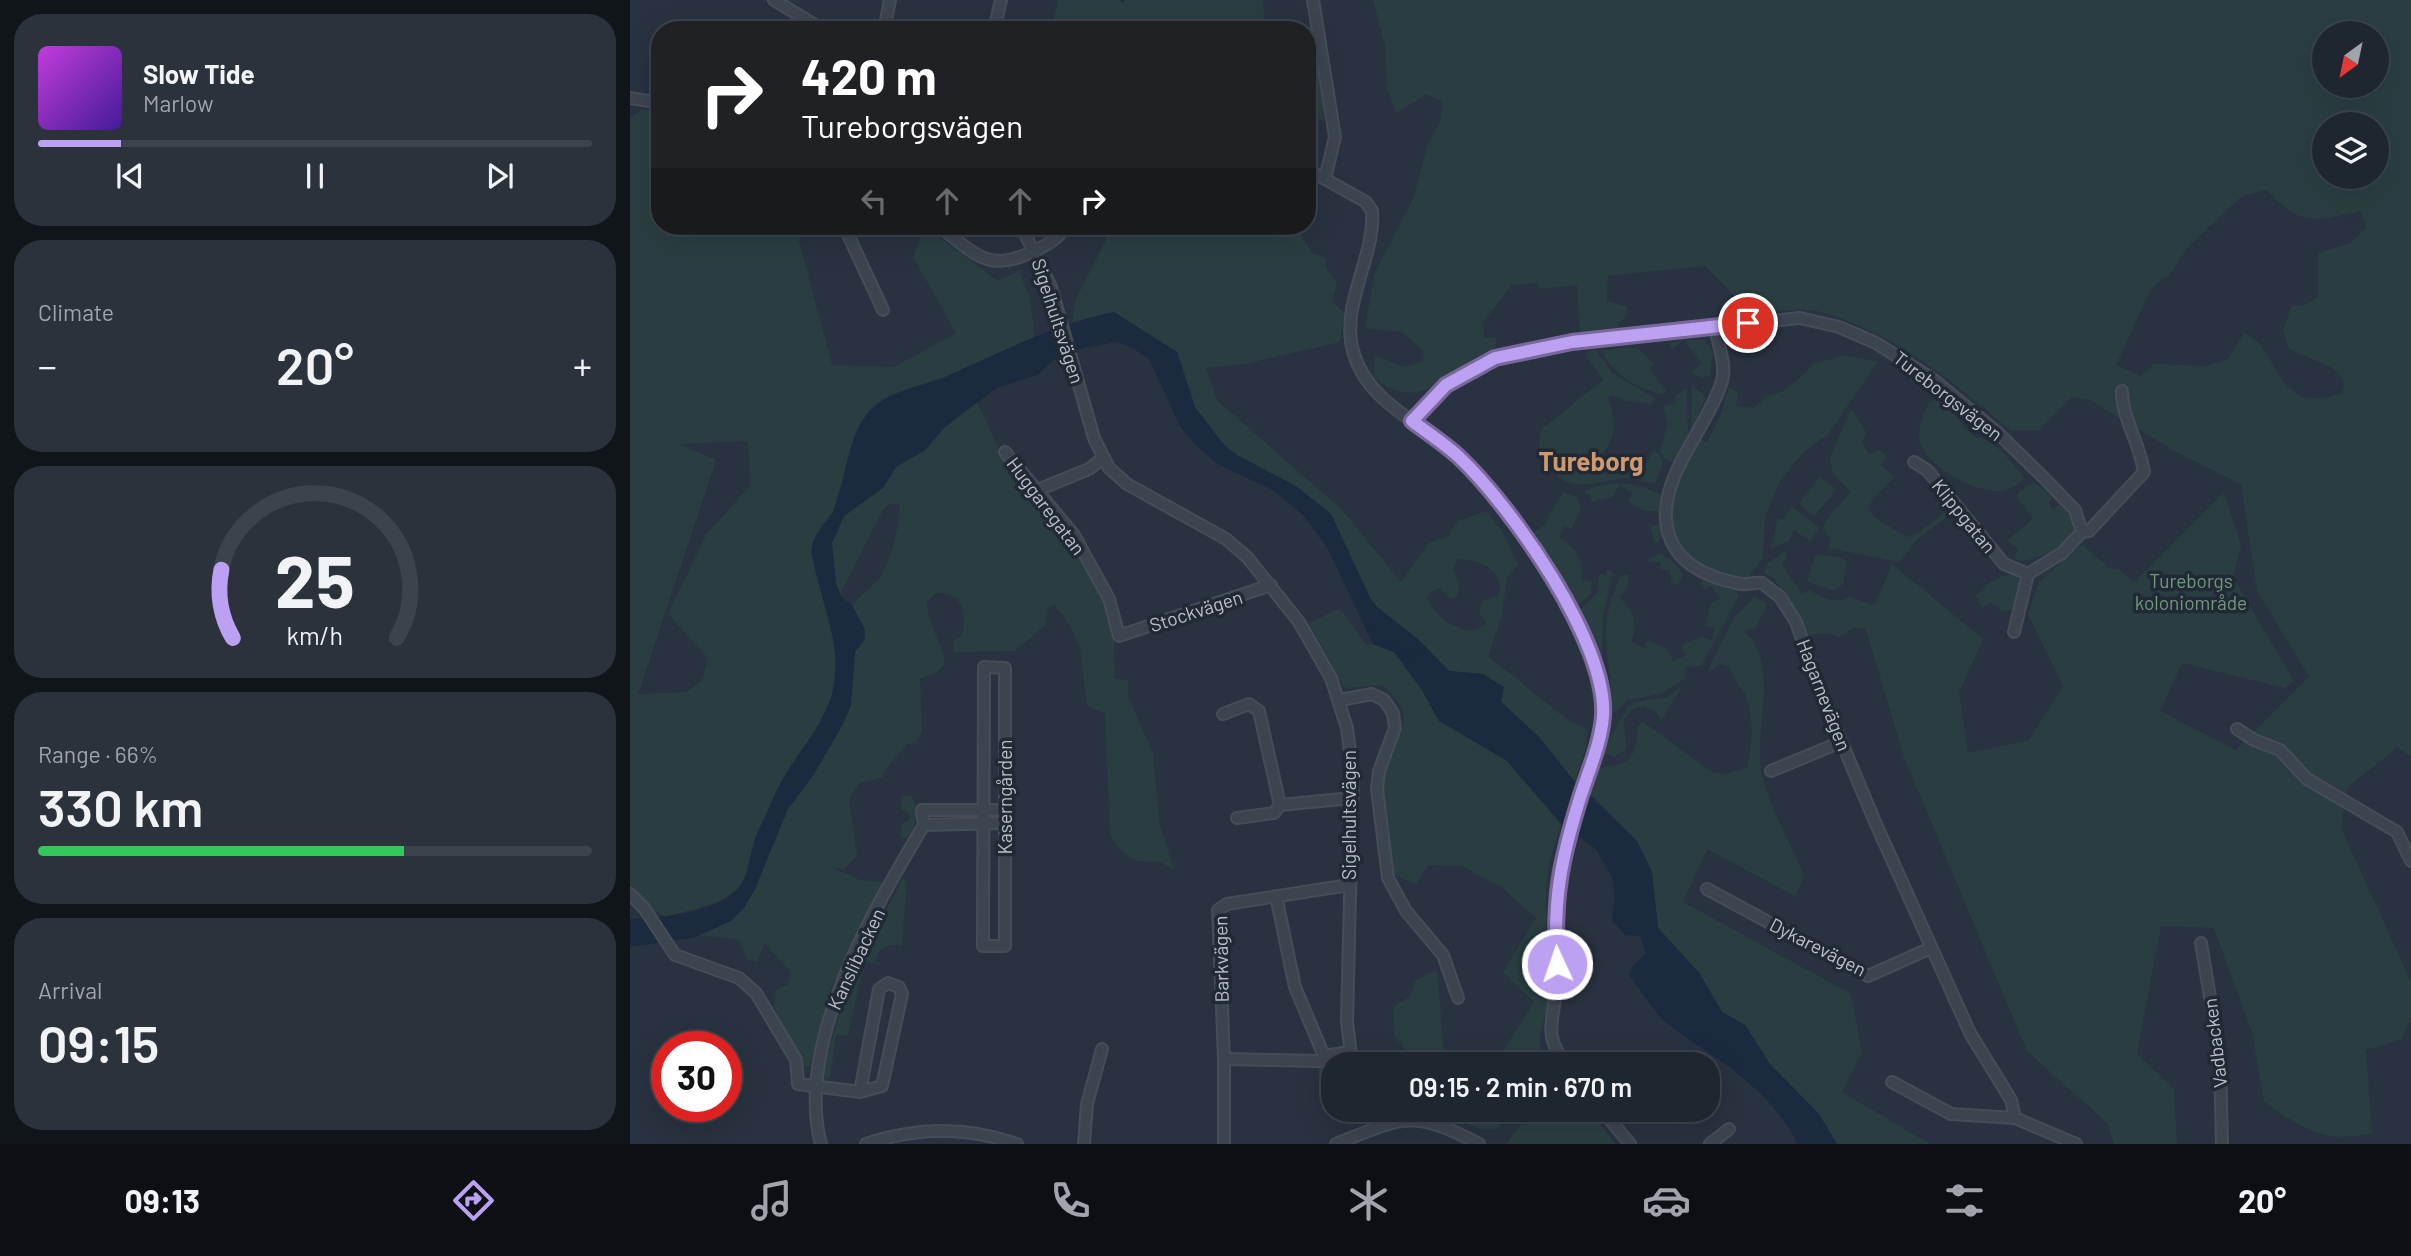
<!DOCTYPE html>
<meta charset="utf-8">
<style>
:root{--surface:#1e2630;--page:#2b323c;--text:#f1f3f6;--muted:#a1a5ab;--line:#3c434c;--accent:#bca0f2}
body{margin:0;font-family:Barlow,sans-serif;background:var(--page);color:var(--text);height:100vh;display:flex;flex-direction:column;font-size:26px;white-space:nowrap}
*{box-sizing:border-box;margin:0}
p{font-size:23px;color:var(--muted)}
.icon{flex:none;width:38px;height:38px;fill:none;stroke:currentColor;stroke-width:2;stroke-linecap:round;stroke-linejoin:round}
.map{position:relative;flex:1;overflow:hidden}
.drawer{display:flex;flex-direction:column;gap:14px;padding:14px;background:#10151a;width:630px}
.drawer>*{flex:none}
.top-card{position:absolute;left:21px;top:21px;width:665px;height:214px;border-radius:28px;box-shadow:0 7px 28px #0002,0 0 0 2px var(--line);background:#202124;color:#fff;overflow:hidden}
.needle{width:46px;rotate:213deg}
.tools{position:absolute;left:1682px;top:21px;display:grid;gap:14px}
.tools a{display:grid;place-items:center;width:77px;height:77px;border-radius:50%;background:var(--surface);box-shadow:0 7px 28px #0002,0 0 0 2px var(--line);font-size:35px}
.speed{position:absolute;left:21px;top:1031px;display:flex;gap:14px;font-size:35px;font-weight:700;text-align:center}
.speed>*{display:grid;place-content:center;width:91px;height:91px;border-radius:50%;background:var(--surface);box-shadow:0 7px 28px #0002,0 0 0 2px var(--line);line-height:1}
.speed .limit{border:10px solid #d22;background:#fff;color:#111}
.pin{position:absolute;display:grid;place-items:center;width:60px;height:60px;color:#fff;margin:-30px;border:4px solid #fff;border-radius:50%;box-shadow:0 2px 7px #0007}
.me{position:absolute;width:77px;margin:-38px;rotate:357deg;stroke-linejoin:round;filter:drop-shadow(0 0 5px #0008)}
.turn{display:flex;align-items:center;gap:24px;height:147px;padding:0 35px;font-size:32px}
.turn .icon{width:91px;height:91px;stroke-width:2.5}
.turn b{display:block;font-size:49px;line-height:60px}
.lanes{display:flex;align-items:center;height:66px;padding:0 35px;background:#0003;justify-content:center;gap:35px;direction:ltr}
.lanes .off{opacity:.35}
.big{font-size:52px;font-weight:600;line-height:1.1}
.drawer .card{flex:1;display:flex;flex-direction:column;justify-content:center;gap:10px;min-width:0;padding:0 24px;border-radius:28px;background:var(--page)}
.drawer .dial{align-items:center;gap:0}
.dial svg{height:182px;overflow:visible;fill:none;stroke:var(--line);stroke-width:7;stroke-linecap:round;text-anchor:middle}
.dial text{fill:var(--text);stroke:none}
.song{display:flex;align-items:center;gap:21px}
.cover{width:84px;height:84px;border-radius:10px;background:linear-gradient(135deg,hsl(290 70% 55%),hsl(260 70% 35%))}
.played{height:7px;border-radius:4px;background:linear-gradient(90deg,var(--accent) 15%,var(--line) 15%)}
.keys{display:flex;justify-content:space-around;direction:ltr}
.heat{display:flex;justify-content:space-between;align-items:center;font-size:38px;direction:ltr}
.charge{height:10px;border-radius:5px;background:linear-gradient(90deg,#34c759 66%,var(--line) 0)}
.trip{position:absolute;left:691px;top:1052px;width:399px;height:70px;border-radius:28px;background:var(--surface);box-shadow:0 7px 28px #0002,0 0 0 2px var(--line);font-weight:600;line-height:70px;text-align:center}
.menu{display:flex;height:112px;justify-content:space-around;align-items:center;background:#0c0f13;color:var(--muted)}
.menu .icon{width:49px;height:49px}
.menu .active{color:var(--accent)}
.menu b{font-size:32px;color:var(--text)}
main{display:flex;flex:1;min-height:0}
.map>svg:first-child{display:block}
.green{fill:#2a3e41;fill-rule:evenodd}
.water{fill:#1b2a3e}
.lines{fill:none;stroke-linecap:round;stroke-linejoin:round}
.stream{stroke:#1b2a3e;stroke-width:2.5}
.river{stroke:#1b2a3e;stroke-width:18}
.minor-casing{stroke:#464d59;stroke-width:14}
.minor{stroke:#3c4450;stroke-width:10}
.route-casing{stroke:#7a689d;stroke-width:18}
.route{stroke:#bca0f2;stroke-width:12}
.labels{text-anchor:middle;stroke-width:7;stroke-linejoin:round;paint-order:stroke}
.street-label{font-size:19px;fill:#b9c0ca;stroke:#212935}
.park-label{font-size:19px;fill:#72997b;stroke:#212935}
.district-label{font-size:26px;font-weight:bold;fill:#cf986f;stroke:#212935}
</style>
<main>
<section class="drawer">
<div class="card">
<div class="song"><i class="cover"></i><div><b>Slow Tide</b><p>Marlow</p></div></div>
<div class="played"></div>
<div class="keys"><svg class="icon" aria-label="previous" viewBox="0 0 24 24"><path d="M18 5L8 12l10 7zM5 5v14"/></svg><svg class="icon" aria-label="pause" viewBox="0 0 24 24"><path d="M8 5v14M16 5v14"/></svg><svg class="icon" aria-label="next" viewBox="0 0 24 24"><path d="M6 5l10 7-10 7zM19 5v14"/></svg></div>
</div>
<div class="card"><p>Climate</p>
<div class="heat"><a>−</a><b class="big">20°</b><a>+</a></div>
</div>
<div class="card dial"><svg viewBox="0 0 100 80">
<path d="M14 69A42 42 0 1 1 86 69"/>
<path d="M14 69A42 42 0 0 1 9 39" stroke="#bca0f2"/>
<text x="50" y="56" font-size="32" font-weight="700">25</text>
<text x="50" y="72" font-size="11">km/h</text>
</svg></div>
<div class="card"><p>Range · 66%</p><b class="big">330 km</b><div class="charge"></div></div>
<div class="card"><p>Arrival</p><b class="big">09:15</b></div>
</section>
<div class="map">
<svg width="1781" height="1144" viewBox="0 0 1781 1144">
<rect width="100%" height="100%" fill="#283240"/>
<g class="green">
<polygon points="428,0 633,0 635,30 422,30"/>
<path d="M743 0H1781V757L1768 747 1717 788 1711 828 1781 982V1017L1772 1039 1736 1050 1742 1133C1693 1144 1675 1130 1634 1102L1622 1032 1584 928 1531 926 1507 1054 1544 1089 1547 1144H1484L1478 1124 1397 1051 1274 757 1236 629 1224 628 1208 637 1198 633 1178 636C1172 613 1154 599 1145 579L1133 572 1138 563 1155 551 1157 555 1152 565 1172 594 1179 590C1192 597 1205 605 1219 597L1245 605 1262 564 1353 639 1329 693 1338 753 1399 740 1433 686 1398 614 1409 582 1452 544 1479 568 1489 569 1504 583 1594 492 1611 546 1603 577 1664 681 1655 688 1552 663 1530 711 1606 750 1679 677 1627 591 1611 484 1541 449 1460 400 1442 397 1409 430 1381 431C1323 381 1262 331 1187 311 1164 306 1136 317 1118 310L1075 266 978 276 977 301 997 307V316L988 324 993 331 955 335 950 332 947 285 910 289 908 283 882 285 853 322 854 337 867 338 865 348C822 363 792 420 744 377L745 356C762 362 780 374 794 358L793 350 771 332 735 328 745 272 784 197 798 143 810 122 813 102 796 94 766 114 757 86 755 45ZM1694 33H1746V86H1694ZM1694 124H1746V177H1694ZM1637 190C1671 227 1683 222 1730 211L1737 227 1721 243 1688 253V297L1673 306 1662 305 1653 330 1659 349 1704 369 1715 382 1712 393C1642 418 1651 347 1614 333L1597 360 1576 366 1524 364 1510 376 1486 365 1521 289 1540 274 1558 247 1612 196Z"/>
<polygon points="677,79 692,79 694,122 677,113"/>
<path d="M12 109 30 112V226H173L169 241 202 365 264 367 326 333 283 257 295 227 368 281 389 271 400 299 405 337 316 377 265 394 227 432 203 512 191 525 181 551 203 640 206 662 202 697 181 739 147 790 123 846 114 881 107 890 86 903 35 917 15 905 0 891V118ZM118 441 120 486 77 533 38 614 78 658 72 680 57 692 8 694 86 460 49 444Z"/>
<path d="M483 226H666L682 253 696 258V268L707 283 702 301 714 313 710 342 615 364 576 368 587 400 713 511 771 582 799 543 818 537 828 521 856 511 873 533 888 564 877 578 872 615 858 656 935 718 958 730 956 746 945 782 909 737 871 702 853 674 819 671 788 639 743 604 701 514 667 487 607 455 593 444 565 407 547 352 484 312 442 322 446 299ZM828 559C849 559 875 570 869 595L852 601 849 612 857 623 847 630C825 633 806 616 797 598L800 592 810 588 821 599 827 596 830 583 823 571Z"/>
<polygon points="1065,339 1074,340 1083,352 1080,375 1073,378 1060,373 1072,363 1054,340 1042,349 1038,343"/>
<path d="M1007 347 1024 364 1019 369 1037 392 1034 394C1013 393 978 371 972 350Z"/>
<path d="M959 350H966L982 373 1025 398 1020 404 995 401 982 395 978 397C989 433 984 443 959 469L964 473 988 466 992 459 1002 456 1013 470 1023 451 1029 454 1033 463 1025 484 996 478 952 485 934 481 913 464 909 444 911 430 974 379 956 357Z"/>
<path d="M1215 355 1248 362 1198 434 1175 451 1150 481 1135 516 1133 558 1116 580C1101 576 1081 574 1068 566 1039 549 1038 507 1048 477 1052 464 1062 450 1070 439L1077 442 1090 417 1099 387 1108 393 1106 406 1124 408 1137 396 1151 392 1168 380 1184 364Z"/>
<polygon points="1062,385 1076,397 1061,432"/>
<polygon points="1057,388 1058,435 1042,462 1034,459 1030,451 1038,424 1033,406 1046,403 1045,396"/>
<path d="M1304 400C1324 407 1328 424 1344 436 1352 441 1346 436 1354 439 1369 446 1385 465 1394 478 1389 483 1383 488 1376 490 1350 497 1293 466 1289 438 1288 428 1295 411 1299 402Z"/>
<path d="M347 402 374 460 437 537 472 601 484 641 485 678 498 681V697L523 753 530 826 544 870 530 862 507 861 492 852 480 835 475 713 457 706 450 648 440 625 425 605 419 607 415 625 385 651 324 652 323 641 332 635C337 613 333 592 306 593L297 602C298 626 312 641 315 664L308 672 290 679 292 731 286 743 277 744 253 773V777L229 784 219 799 227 856 214 869 201 867 230 880 251 882 253 885 201 988 180 1066 173 1067 144 1007 146 991 158 984 161 972 134 943 127 962 117 959 109 940 70 935 101 921 125 889 146 832 158 809 184 774 225 652 235 639V630L222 605C229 597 238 590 246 582 259 570 272 520 269 503L259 504 253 510 210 594 206 584 202 543 214 516 243 494 266 467Z"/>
<polygon points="1221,409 1236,432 1232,443 1239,453 1249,450 1257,456 1251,465 1264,477 1242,500 1238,509 1244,517 1276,537 1287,534 1320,508 1323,512 1289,538 1269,562 1199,548 1200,538 1193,529 1195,522 1220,492 1203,474 1200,458"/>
<polygon points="1190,477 1206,489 1185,516 1169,504"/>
<path d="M1404 482 1421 496 1419 503 1423 509 1430 505C1434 510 1444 516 1444 523 1446 547 1409 559 1391 561L1384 558 1388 549 1377 541 1403 518 1387 498 1388 493Z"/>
<path d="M990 485 982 497 962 502 960 494 955 495V491C980 479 1010 483 1033 496V538L1029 539V543H1025L1020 526 1029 525 1028 511H1014L998 501 1002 493Z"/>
<path d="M934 493 947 497 951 510 941 529 934 526 929 538C945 546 955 560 951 579L962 582 961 594 949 605 902 534 917 523 920 512Z"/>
<polygon points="1162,507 1190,528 1180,541 1164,530 1159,541 1141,549 1148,518 1152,520"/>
<path d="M1030 553C1038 560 1049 563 1053 575L1048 585 1041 583 1040 570H1031L1030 561 1016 562Z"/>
<polygon points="1186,554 1209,557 1217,562 1213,584 1204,591 1177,581"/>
<polygon points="977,569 983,573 973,615 972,659 951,609 967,593 969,574 976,575"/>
<path d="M992 575H999L997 588 989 598C1004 609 1009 625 1001 642L1014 648 1018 640 1037 649 1043 661 1056 655 1051 646 1071 637 1082 640 1085 628 1076 625 1080 605 1090 598 1081 586 1076 589 1071 584 1074 578 1103 586 1109 596 1071 666 1055 667 1056 678 1031 694 998 700 986 712 982 711C982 661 964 623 992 575Z"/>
<path d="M1385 575 1393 584 1384 610 1372 611 1361 603 1352 608 1346 596C1359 583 1366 575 1385 575Z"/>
<path d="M1124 597 1138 604 1125 628 1114 631C1152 663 1122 733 1132 776 1138 803 1163 848 1174 876L1165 896 1077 849 1053 902 1221 994 1232 1053 1212 1092 1300 1144H1207L1189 1114 1140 1064 1115 1025 1092 1012 1070 974 1028 928 1022 872 1007 841 961 794 970 767C1001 765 1007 757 1007 727L1013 722 1082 772 1095 774 1117 768C1122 743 1125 721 1116 696 1111 685 1103 681 1101 668L1090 664 1078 673 1079 668 1104 618Z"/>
<path d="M710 608 736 645 743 644 764 652 792 690 809 721 850 742 877 761 931 824 919 863 916 893 918 1004 910 1034V1064H865L904 1002 873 972 906 918 871 887 832 866 798 865 786 884 765 875C761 847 752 815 753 787 754 745 800 721 751 685L715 688 679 623Z"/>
<polygon points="1053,686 1031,720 1027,713 1014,706 1002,709 994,719 996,749 984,757 972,752 998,707 1005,702 1037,697"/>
<path d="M271 795 281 796C289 807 287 827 278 837L271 839V824L279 821 280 814 271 810Z"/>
<path d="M273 878 277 882 272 946C258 943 249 947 245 961L251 965 234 962 218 1036 206 1034 200 1078 195 1080 193 1070 220 980Z"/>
<polygon points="807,970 814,1053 808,1064 784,1064 782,1057 765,1037 763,1007 781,996 785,981"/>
<polygon points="703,1066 704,1066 703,1103 686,1067"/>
<polygon points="801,1110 885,1110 866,1129 852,1130"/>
<polygon points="902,1110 959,1110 986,1144 876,1144"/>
</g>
<path class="water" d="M484 312 547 352 565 407 593 444 607 455 667 487 701 514 743 604 788 639 819 671 853 674 874 687 871 702 909 737 945 782 1007 841 1022 872 1028 928 1070 974 1092 1012 1115 1025 1140 1064 1189 1114 1207 1144H1168C1139 1087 1089 1061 1040 1026 1024 1014 1012 991 999 975L1001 968 1016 953 1010 936 995 935 982 920 985 894 982 877 966 849 931 824 877 761 809 721 792 690 764 652 743 644 698 549 674 516 643 490 589 465 571 450 551 428 519 359 503 348 486 342 444 350 426 358 407 375 367 388 318 424 294 451 266 467 253 488 214 516 202 543 206 584 212 598 222 605 235 630V639L225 652 221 705 213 724 184 774 158 809 125 889 114 908 101 921 62 938 0 947V919C30 918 82 913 105 892 121 877 119 852 127 833 134 819 141 804 147 790 165 752 200 723 205 679 210 636 189 596 182 555 179 534 198 525 204 509 216 479 217 439 237 414 257 389 290 388 317 376 371 352 425 324 484 312Z"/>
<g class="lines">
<polyline class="stream" points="492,1 493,0"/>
<polyline class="river" points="736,607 745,619 778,648"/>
<g class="minor-casing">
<g id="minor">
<polyline points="144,0 193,30"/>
<polyline points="683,0 705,137 695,179"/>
<polyline points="254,30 260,0"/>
<polyline points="364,30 371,0"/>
<polyline points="0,98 30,103"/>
<path d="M677 169 736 202 742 211C746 255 710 305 723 351 737 404 794 423 829 457 884 510 956 614 971 690 980 736 940 819 929 869 921 907 928 946 926 985 925 1020 911 1033 936 1064"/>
<polyline points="214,226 253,310"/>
<path d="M309 226C346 255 359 274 406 250 419 244 429 238 436 226"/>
<polyline points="391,226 421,287 464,438 479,468 497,484 596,539 617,557 669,622 701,678 717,728 723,775 717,1021 722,1064"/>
<path d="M1085 328C1088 343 1095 361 1093 376 1091 394 1067 432 1058 449 1019 515 1029 569 1111 584 1118 585 1124 582 1132 583L1150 597 1166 622 1189 688 1245 822 1340 1033 1381 1100 1385 1118"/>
<polyline points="782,421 816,385 865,358 942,342 1170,318 1209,327 1246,343 1304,380 1369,434 1414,478 1445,510 1452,532"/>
<polyline points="375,452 444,535 479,599 489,636 641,585"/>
<path d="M1284 462 1297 470 1374 564 1398 574 1432 553 1452 532 1459 531 1514 472C1510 443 1492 419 1492 391"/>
<polyline points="405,491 459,469 473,458"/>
<polyline points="1384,632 1398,574"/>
<polygon points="354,667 375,668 375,946 353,946"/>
<polyline points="710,700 742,694 754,700 763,713 765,728 749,771 747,789 758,878 776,911 813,955 828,998"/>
<polyline points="593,714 619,704 629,711 650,805 722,798"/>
<polyline points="1607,729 1624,740 1650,750 1677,779 1767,832 1781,861"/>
<polyline points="1141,771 1211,742"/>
<polyline points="607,818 644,813 650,805"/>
<polyline points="294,825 375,823"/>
<polyline points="1077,889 1238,976 1301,948"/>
<polyline points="0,894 14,908 45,955 109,978 126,993 166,1060 168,1084 230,1092 252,1086 272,994 269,987 258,983 249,989 230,1092"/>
<polyline points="646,896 665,987 694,1056"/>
<polyline points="1571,943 1590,1058 1592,1144"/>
<polyline points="594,1059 690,1061 694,1056 720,1052"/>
<polyline points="1262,1082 1321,1114 1385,1118 1446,1144"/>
<polyline points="743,1110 750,1124"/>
<polyline points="972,1110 1000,1144"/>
<path d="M191 1144C164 1045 244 908 294 825L292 810H375"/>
<path d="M236 1144C286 1127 338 1127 387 1144"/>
<polyline points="454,1144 457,1104 472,1049"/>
<polyline points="594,1144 594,1059 588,910 597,904 719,885"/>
<path d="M706 1144C771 1118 782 1108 849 1144"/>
<polyline points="1080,1144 1099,1129"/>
</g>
</g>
<use href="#minor" class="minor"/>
</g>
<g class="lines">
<g class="route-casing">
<path id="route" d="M927 964C923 899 931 859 950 798 958 772 971 744 973 716 978 643 881 506 829 457 815 444 798 433 782 421L816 385 865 358 942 342 1118 323"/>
</g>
<use href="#route" class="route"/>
</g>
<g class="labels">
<g class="street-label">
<text transform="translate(428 321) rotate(72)" y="7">Sigelhultsvägen</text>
<text transform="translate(1318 396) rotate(38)" y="7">Tureborgsvägen</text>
<text transform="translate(416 506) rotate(53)" y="7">Huggaregatan</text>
<text transform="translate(1334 516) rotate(51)" y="7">Klippgatan</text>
<text transform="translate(566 611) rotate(-18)" y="7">Stockvägen</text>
<text transform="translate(1194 695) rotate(69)" y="7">Hagarnevägen</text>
<text transform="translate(375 797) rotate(-90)" y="7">Kaserngården</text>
<text transform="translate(719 815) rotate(-90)" y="7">Sigelhultsvägen</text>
<text transform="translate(1188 947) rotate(27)" y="7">Dykarevägen</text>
<text transform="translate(226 959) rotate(-65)" y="7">Kanslibacken</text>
<text transform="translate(591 959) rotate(-91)" y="7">Barkvägen</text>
<text transform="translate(1585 1043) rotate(-97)" y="7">Vadbacken</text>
</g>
<g class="park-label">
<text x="1561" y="588">Tureborgs<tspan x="1561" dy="22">koloniområde</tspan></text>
</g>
<g class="district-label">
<text x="961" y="471">Tureborg</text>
</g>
</g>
</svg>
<div class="tools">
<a><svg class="needle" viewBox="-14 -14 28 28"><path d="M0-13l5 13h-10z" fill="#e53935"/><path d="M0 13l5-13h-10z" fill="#a1a5ab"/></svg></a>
<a><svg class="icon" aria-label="layers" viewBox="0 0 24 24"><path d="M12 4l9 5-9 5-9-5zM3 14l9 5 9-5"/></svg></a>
</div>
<div class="speed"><div class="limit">30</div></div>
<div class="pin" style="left:1118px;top:323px;background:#d93025"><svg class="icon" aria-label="arrive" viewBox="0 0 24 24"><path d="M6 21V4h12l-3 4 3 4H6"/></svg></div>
<svg class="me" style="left:927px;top:964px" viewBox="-20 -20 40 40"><circle r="17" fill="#bca0f2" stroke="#fff" stroke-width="3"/><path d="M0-11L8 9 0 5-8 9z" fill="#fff"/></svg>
<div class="trip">09:15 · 2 min · 670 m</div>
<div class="top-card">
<div class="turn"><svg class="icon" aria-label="right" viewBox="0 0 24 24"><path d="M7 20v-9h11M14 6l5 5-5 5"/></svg><div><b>420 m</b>Tureborgsvägen</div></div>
<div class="lanes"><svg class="icon off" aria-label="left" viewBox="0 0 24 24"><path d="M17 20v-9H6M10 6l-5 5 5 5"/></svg><svg class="icon off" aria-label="ahead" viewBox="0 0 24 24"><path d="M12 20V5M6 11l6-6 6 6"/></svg><svg class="icon off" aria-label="ahead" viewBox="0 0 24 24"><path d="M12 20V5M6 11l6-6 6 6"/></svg><svg class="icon" aria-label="right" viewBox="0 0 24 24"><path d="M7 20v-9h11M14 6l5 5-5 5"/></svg></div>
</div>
</div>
</main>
<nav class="menu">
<b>09:13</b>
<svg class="icon active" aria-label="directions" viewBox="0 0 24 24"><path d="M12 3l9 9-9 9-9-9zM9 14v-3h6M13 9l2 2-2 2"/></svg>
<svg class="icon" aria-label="music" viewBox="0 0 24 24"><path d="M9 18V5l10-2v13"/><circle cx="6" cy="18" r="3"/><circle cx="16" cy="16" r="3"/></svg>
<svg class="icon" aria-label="phone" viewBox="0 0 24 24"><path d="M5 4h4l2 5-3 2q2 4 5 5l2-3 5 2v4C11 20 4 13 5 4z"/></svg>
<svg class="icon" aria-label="climate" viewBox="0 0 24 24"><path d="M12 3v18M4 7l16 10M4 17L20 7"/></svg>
<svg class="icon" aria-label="car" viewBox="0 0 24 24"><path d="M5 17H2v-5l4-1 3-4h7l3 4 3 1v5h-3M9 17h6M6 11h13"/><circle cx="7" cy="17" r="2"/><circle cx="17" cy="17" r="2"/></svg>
<svg class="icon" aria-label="filters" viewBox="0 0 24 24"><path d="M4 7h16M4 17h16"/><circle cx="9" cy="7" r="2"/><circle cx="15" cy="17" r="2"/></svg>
<b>20°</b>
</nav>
